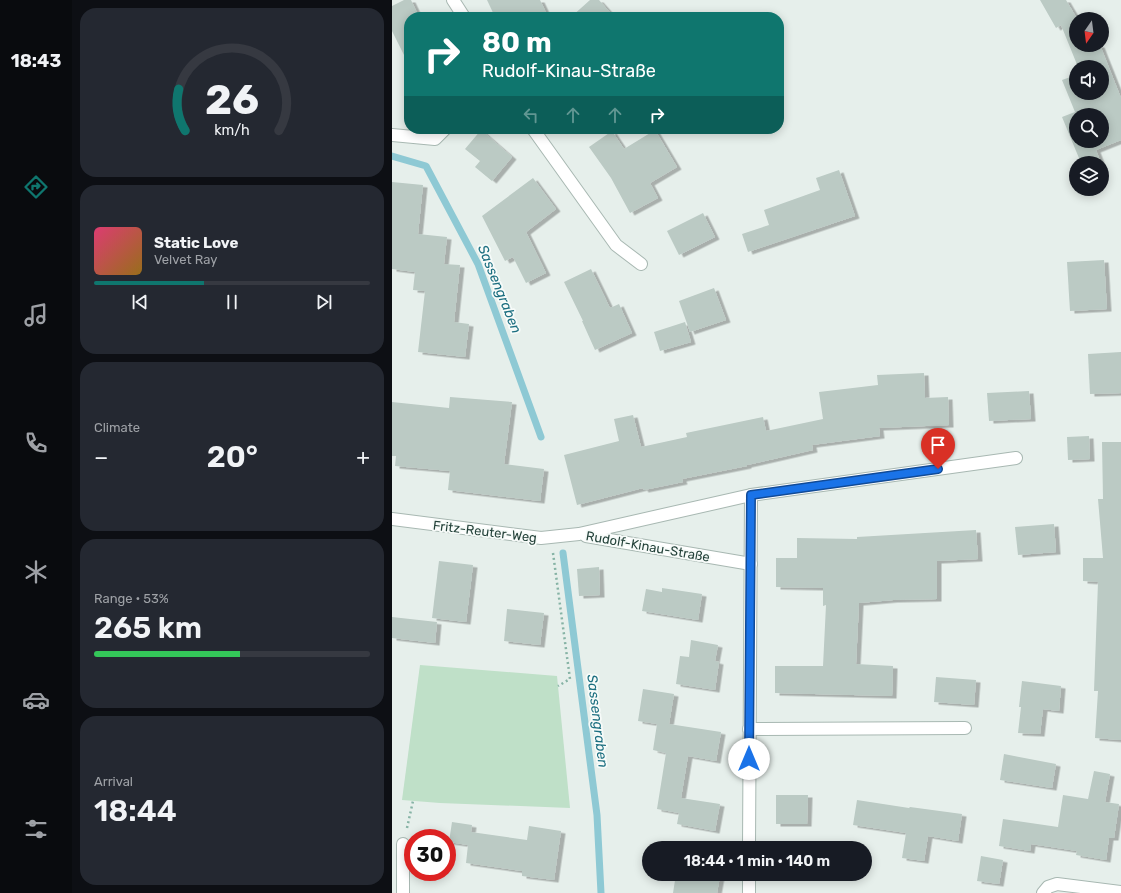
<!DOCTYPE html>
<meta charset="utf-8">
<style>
:root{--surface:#171b24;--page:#242831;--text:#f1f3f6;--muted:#9ea1a6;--line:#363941;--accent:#0f766e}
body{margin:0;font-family:Rubik,sans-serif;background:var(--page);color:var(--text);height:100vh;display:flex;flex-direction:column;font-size:15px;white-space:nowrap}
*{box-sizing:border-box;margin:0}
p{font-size:13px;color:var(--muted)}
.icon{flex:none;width:22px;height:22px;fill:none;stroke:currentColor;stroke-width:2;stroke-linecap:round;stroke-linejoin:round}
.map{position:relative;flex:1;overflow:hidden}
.sheet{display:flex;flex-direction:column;gap:8px;padding:8px;background:#0d0f14;width:320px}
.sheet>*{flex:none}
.top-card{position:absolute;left:12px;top:12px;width:380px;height:122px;border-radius:16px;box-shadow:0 2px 10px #0003;background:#0f766e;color:#fff;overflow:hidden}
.needle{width:26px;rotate:194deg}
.fabs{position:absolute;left:677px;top:12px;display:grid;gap:8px}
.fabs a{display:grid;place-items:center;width:40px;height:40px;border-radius:50%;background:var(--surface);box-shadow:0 2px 10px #0003;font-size:20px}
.speed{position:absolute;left:12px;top:829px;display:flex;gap:8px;font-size:20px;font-weight:700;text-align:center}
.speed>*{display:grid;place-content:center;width:52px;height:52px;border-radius:50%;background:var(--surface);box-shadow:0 2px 10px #0003;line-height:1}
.speed .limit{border:6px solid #d22;background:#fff;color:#111}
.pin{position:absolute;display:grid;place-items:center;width:34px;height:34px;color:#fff;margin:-41px -17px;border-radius:50% 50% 50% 0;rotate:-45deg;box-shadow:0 0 4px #0007}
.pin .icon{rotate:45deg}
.me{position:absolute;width:44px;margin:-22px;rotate:0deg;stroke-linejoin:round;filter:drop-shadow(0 0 3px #0008)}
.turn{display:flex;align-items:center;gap:14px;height:84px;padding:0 12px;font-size:18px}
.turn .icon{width:52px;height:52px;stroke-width:2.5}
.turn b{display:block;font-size:28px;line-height:34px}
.lanes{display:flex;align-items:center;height:38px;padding:0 12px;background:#0003;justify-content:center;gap:20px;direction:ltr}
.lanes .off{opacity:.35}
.big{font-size:30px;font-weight:600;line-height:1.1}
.sheet .widget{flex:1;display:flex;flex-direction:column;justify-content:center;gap:6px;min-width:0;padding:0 14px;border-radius:16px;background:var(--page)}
.sheet .dial{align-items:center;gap:0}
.dial svg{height:104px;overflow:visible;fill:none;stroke:var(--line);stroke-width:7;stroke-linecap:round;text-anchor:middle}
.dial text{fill:var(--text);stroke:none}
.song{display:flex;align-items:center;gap:12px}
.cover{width:48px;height:48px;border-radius:6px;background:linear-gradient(135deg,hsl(340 70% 55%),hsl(40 70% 35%))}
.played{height:4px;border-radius:2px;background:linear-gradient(90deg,var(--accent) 40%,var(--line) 40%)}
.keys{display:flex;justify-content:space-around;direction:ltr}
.heat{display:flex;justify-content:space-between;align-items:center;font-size:22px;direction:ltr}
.charge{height:6px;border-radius:3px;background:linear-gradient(90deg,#34c759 53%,var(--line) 0)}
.trip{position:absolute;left:250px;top:841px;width:230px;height:40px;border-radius:20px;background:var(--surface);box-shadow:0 2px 10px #0003;font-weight:600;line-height:40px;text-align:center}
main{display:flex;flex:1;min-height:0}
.dock{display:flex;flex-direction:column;width:72px;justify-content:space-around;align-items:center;background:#090b0e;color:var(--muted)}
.dock .icon{width:28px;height:28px}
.dock .current{color:var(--accent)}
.dock b{font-size:18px;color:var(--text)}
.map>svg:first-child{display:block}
.green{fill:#bfe0c8}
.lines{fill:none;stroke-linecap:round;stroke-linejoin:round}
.stream{stroke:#8ec9d4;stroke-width:7}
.building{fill:#bbcac4;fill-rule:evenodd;filter:url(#shadow)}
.lane-casing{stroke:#a8b8b2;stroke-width:14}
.street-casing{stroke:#a8b8b2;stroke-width:14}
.path{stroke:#86b3a5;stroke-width:2.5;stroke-dasharray:2 3;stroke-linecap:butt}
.lane{stroke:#fff;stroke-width:12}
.street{stroke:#fff;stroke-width:12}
.route-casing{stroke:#114b97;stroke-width:10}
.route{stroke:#1a73e8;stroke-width:7}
.labels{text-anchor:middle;stroke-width:3.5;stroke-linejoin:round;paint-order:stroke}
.street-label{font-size:13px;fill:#24423a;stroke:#f7fbf9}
.water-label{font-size:14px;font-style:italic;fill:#1c6f80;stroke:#f7fbf9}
</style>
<main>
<nav class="dock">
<b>18:43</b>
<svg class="icon current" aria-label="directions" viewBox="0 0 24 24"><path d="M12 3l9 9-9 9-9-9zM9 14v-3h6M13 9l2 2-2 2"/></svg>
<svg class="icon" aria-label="music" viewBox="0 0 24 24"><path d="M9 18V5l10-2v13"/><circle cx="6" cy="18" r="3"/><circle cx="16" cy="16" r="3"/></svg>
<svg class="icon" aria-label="phone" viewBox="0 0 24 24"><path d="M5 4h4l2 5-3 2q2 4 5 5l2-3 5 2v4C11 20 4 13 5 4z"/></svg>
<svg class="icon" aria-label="climate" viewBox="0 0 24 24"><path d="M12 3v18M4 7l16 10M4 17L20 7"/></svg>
<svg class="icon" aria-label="car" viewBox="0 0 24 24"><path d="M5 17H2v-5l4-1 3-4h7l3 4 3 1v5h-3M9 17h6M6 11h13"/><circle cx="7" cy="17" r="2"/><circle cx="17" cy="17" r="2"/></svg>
<svg class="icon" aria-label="filters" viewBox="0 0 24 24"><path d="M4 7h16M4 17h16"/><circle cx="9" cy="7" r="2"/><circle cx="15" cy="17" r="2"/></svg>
</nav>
<section class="sheet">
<div class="widget dial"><svg viewBox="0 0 100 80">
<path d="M14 69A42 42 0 1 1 86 69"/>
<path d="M14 69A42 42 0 0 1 9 37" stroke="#0f766e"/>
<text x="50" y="56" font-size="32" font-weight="700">26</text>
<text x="50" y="72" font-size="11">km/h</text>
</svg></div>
<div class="widget">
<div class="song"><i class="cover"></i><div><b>Static Love</b><p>Velvet Ray</p></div></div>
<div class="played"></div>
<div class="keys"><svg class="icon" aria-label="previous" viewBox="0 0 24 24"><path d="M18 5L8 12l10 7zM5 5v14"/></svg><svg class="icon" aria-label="pause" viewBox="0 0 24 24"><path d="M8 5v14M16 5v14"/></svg><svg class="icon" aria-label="next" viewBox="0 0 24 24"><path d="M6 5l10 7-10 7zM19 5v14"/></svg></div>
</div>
<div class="widget"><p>Climate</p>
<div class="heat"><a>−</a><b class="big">20°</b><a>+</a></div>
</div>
<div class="widget"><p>Range · 53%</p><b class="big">265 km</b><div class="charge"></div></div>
<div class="widget"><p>Arrival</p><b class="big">18:44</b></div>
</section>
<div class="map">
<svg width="729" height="893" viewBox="0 0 729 893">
<defs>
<filter id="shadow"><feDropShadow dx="4.5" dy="2.5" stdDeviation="0" flood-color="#0004"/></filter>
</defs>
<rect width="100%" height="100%" fill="#e6efeb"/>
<polygon class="green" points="28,665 165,676 178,808 48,803 10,800"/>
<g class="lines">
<g class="stream">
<polyline points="0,156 34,166 86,264 149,437"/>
<polyline points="171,553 205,815 209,893"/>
</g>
</g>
<g class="building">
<polygon points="12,0 19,0 27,17 17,17 17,65 0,31 0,6"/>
<polygon points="95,0 148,0 156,17 103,17"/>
<polygon points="198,0 207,0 222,17 179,17"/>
<path d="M648 0H674L684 17V45H708L729 98V140L704 150 709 163H689L670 117 683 112 670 80 684 75V93H710V67H686L669 25 664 28ZM684 115H710V141H684Z"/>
<polygon points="89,130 120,157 100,181 83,167 88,161 73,149"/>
<polygon points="263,130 285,167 258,183 266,198 238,213 219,178 197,147 220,131 232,149"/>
<polygon points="447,170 463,216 356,252 350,234 377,225 372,210 428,190 424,178"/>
<polygon points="141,178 164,209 134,232 154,273 134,283 121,257 113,261 90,216"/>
<polygon points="0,182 31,185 26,234 55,237 52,264 68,265 62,322 77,324 73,357 26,352 33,291 21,290 23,272 0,269"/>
<polygon points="311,213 323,237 287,255 275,231"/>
<polygon points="712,260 715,309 678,311 675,262"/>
<polygon points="199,269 218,308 227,304 240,333 203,350 190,321 191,321 172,282"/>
<polygon points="322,288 334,320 298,332 287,301"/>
<polygon points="293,322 299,342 268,351 262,332"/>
<polygon points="729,352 729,393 698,394 696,354"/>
<polygon points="532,373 533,398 556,397 557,425 487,428 488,436 420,445 421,450 355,465 355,466 290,479 291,482 252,490 251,488 185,505 172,455 227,441 222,419 241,415 249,447 295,437 294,433 371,417 374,431 431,419 427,392 486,385 485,375"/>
<polygon points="637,391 639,419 597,421 595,393"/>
<polygon points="58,397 120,402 112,464 152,469 148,501 56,490 58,471 3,466 4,456 0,456 0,402 57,408"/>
<polygon points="697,436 698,459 676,460 675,437"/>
<polygon points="710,442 729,442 729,740 703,738 706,691 702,691 706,582 691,581 691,558 711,558 706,499 711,499"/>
<polygon points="662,524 664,552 626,555 623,527"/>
<polygon points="584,530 586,559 545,561 545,599 501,600 467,603 464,664 501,666 500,696 383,693 383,666 431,666 434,605 431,606 431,588 384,587 384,558 405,558 405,538 465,539 465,537"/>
<polygon points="47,561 81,565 74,622 40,618"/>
<polygon points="207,567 208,595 187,596 185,569"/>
<polygon points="270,588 310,594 306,620 250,611 254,589 270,592"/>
<polygon points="115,609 152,613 148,645 112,641"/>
<polygon points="0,617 45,622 43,643 0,638"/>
<polygon points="299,640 326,645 323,661 327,662 323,690 284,684 288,656 297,657"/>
<polygon points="544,677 584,680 582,705 542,702"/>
<polygon points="630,681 669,686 667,711 651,709 648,734 626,733 629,707 627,707"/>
<polygon points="251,689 282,694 277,724 329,732 324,761 296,756 289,798 328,804 323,831 285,824 287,813 265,809 274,753 261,750 265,724 246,721"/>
<polygon points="612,754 664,764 660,788 608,780"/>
<polygon points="702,771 718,774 713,802 727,804 722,838 717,838 714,860 684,855 685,851 639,844 638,851 607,846 611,819 666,827 671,795 696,799"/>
<polygon points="384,795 416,795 415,824 384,824"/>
<polygon points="465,800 517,808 518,807 570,814 566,841 536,836 532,861 510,858 514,833 461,825"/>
<polygon points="60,822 80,825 79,832 135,840 137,826 169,831 162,880 130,876 130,871 74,863 76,845 57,842"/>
<polygon points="589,856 611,860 607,884 585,881"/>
<polygon points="284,874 314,874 328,876 325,893 281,893"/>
</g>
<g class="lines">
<g class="lane-casing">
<polyline id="lane" points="0,135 43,139 53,129"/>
</g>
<g class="street-casing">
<g id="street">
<polyline points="61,0 72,17"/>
<polyline points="141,129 224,245 249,264"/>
<polyline points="0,519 149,538 187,534 359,495 624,458"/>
<polyline points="194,536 359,564"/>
<polyline points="357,729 573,728"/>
<polyline points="11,844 11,893"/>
<polyline points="357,848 359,495"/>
<polyline points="357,893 357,874"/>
<polyline points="651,893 656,887 665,884 729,892"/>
</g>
</g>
<g class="path">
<polyline points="161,553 178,679 166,686"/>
<polyline points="15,828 21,801"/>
</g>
<use href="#lane" class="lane"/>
<use href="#street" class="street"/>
</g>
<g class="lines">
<g class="route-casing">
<polyline id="route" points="357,759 359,495 546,469"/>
</g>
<use href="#route" class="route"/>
</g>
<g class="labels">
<g class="street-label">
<text transform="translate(93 531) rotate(7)" y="5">Fritz-Reuter-Weg</text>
<text transform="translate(256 546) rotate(10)" y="5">Rudolf-Kinau-Straße</text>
</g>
<g class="water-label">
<text transform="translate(108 289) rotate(68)" y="5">Sassengraben</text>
<text transform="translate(206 721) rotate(83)" y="5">Sassengraben</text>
</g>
</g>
</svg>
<div class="fabs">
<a><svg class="needle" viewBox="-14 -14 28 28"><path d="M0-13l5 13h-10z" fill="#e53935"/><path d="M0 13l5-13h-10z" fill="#9ea1a6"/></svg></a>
<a><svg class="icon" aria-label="sound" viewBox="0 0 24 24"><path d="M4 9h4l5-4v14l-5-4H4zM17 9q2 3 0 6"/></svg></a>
<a><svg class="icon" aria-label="search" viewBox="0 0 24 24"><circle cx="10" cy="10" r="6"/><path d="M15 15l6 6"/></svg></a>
<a><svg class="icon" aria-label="layers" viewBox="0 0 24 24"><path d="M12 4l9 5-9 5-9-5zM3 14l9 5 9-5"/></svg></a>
</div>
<div class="speed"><div class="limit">30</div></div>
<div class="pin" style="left:546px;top:469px;background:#d93025"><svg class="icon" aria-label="arrive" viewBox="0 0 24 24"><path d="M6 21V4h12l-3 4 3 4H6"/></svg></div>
<svg class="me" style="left:357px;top:759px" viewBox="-20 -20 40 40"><circle r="19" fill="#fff"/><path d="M0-13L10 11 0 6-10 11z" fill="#1a73e8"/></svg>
<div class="trip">18:44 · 1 min · 140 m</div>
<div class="top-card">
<div class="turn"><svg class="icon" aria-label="right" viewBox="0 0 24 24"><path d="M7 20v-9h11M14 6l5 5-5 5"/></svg><div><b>80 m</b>Rudolf-Kinau-Straße</div></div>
<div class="lanes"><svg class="icon off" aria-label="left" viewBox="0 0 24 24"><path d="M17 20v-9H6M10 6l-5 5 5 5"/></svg><svg class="icon off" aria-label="ahead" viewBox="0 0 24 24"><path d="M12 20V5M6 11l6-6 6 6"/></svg><svg class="icon off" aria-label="ahead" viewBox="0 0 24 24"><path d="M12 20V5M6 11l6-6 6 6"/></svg><svg class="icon" aria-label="right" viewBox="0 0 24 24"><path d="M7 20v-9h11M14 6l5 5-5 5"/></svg></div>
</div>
</div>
</main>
